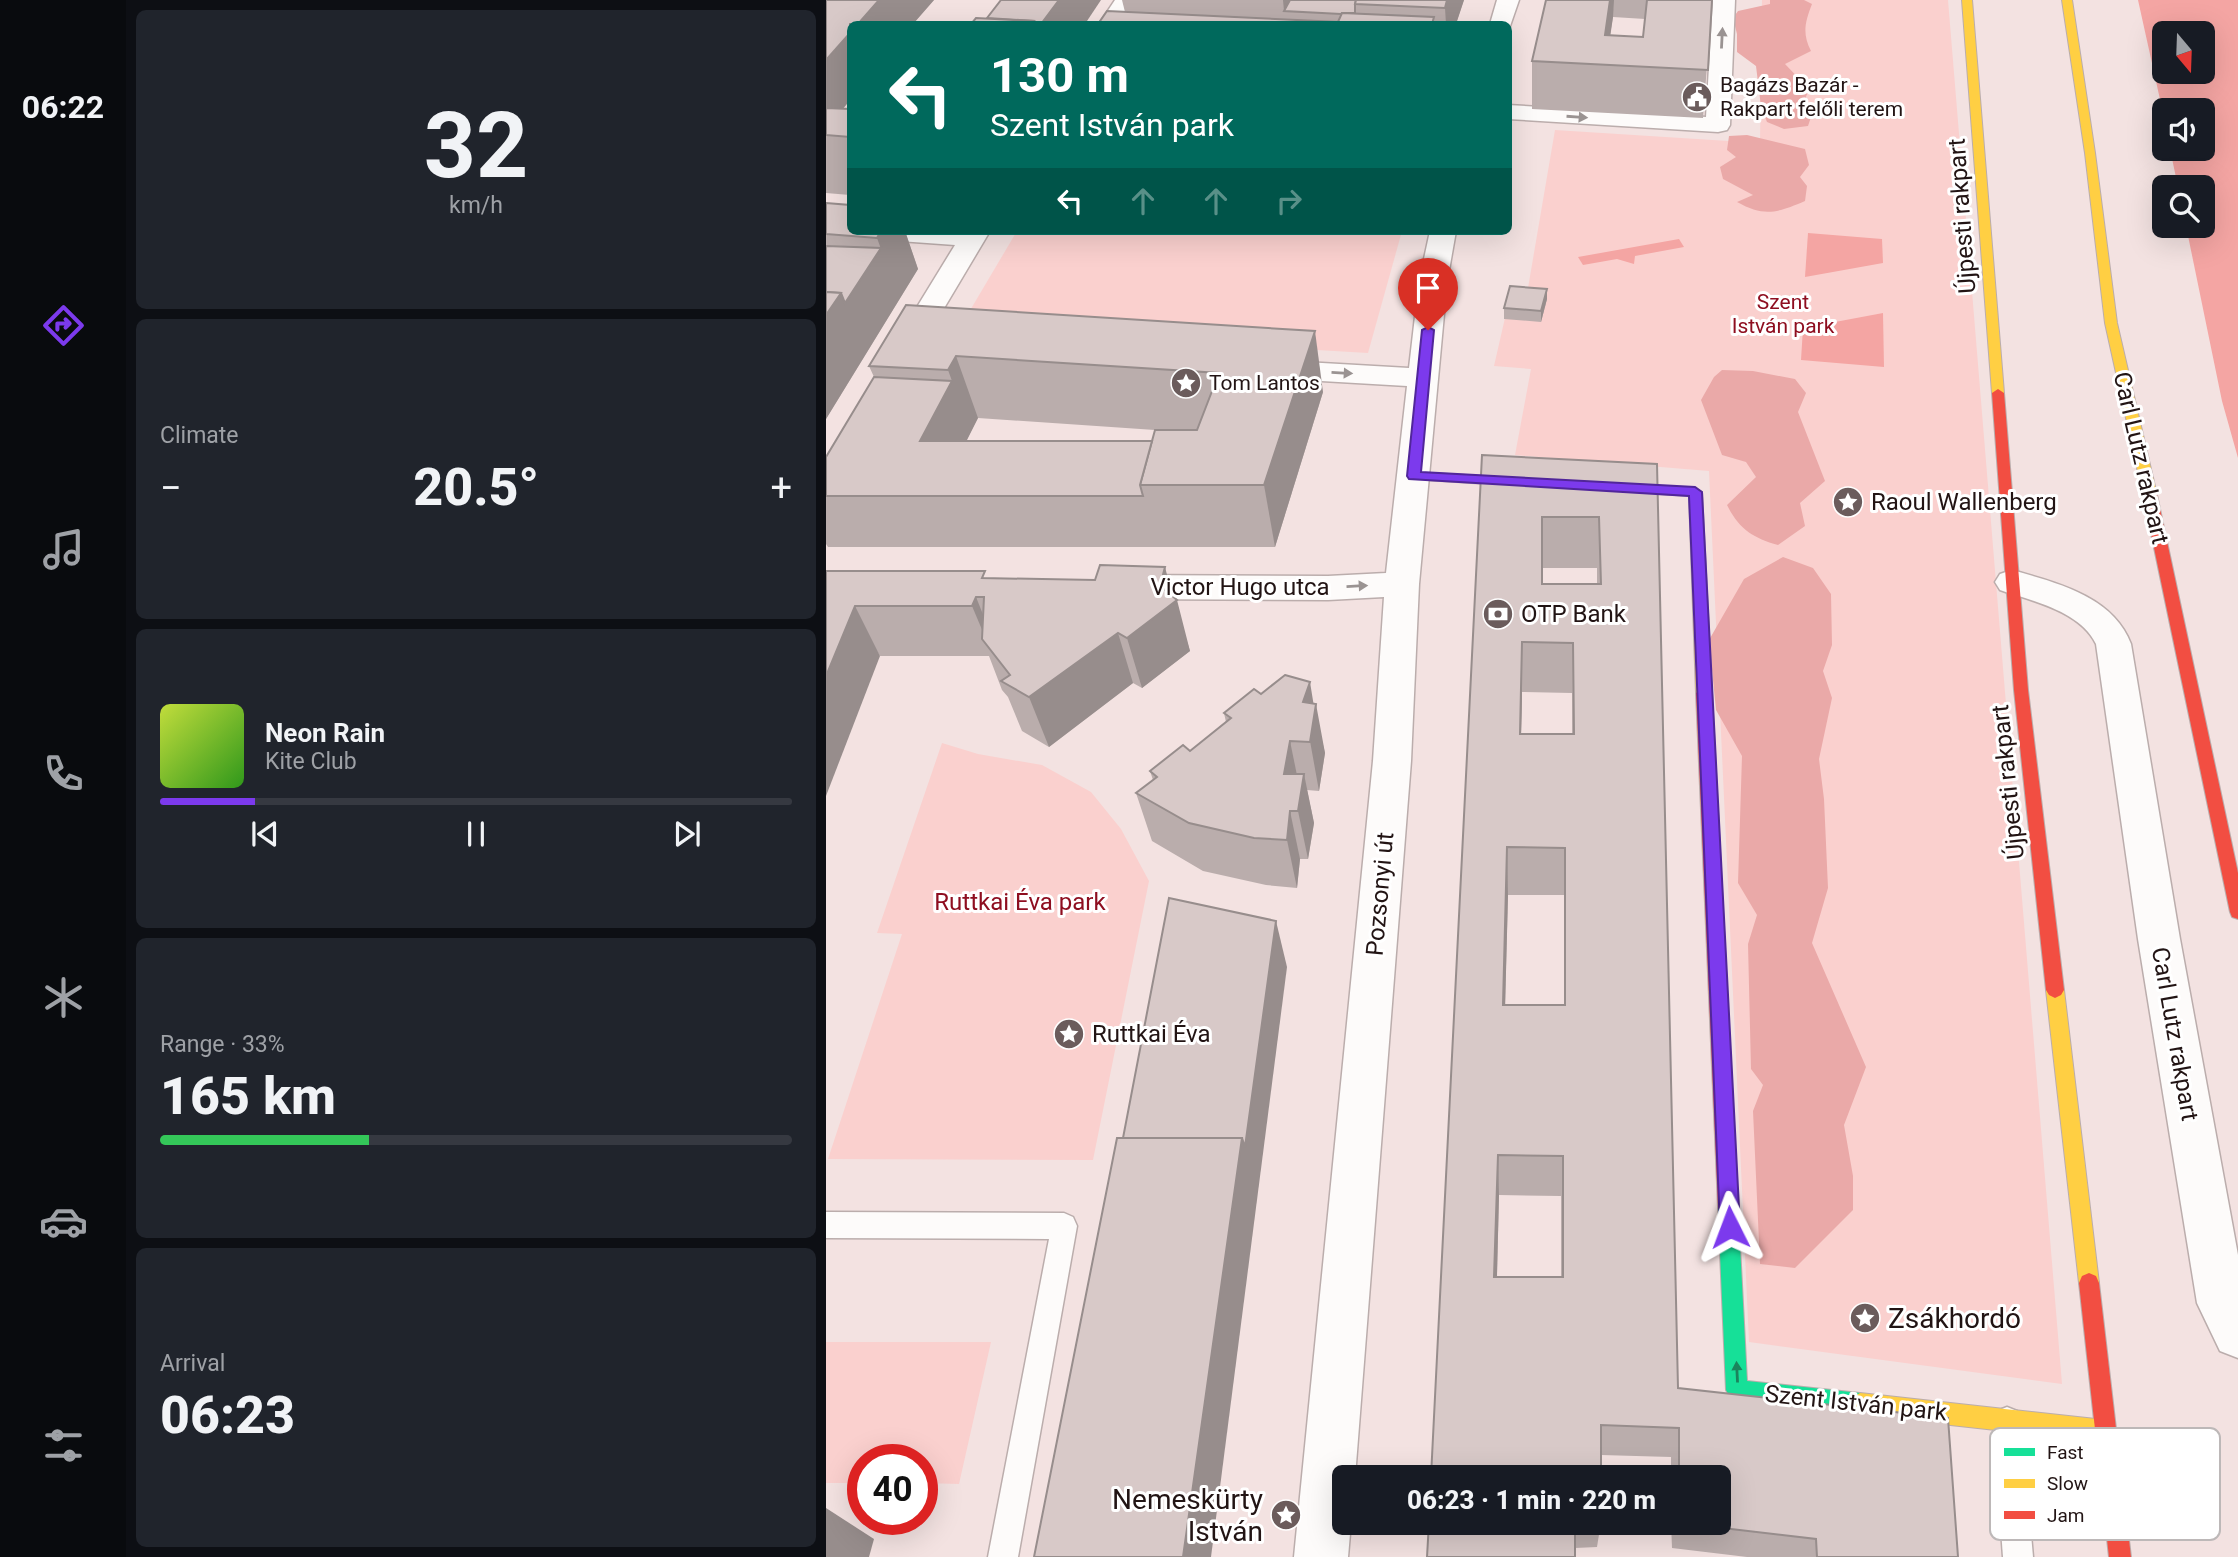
<!DOCTYPE html>
<meta charset="utf-8">
<style>
:root{--surface:#171b24;--page:#20242c;--text:#f1f3f6;--muted:#9ea1a6;--line:#363941;--accent:#7c3aed}
body{margin:0;font-family:Roboto,sans-serif;background:var(--page);color:var(--text);height:100vh;display:flex;flex-direction:column;font-size:26px;white-space:nowrap}
*{box-sizing:border-box;margin:0}
p{font-size:23px;color:var(--muted)}
.icon{flex:none;width:38px;height:38px;fill:none;stroke:currentColor;stroke-width:2;stroke-linecap:round;stroke-linejoin:round}
.map{position:relative;flex:1;overflow:hidden}
.panel{display:flex;flex-direction:column;gap:10px;padding:10px;background:#0d0f14;width:700px}
.panel>*{flex:none}
.guide{position:absolute;left:21px;top:21px;width:665px;height:214px;border-radius:10px;box-shadow:0 7px 28px #0002;background:#00695c;color:#fff;overflow:hidden}
.needle{width:46px;rotate:161deg}
.tools{position:absolute;left:1326px;top:21px;display:grid;gap:14px}
.tools a{display:grid;place-items:center;width:63px;height:63px;border-radius:10px;background:var(--surface);box-shadow:0 7px 28px #0002;font-size:35px}
.speed{position:absolute;left:21px;top:1444px;display:flex;gap:14px;font-size:35px;font-weight:700;text-align:center}
.speed>*{display:grid;place-content:center;width:91px;height:91px;border-radius:50%;background:var(--surface);box-shadow:0 7px 28px #0002;line-height:1}
.speed .limit{border:10px solid #d22;background:#fff;color:#111}
.pin{position:absolute;display:grid;place-items:center;width:60px;height:60px;color:#fff;margin:-72px -30px;border-radius:50% 50% 50% 0;rotate:-45deg;box-shadow:0 0 7px #0007}
.pin .icon{rotate:45deg}
.me{position:absolute;width:77px;margin:-38px;rotate:357deg;stroke-linejoin:round;filter:drop-shadow(0 0 5px #0008)}
.turn{display:flex;align-items:center;gap:24px;height:147px;padding:0 28px;font-size:32px}
.turn .icon{width:91px;height:91px;stroke-width:2.5}
.turn b{display:block;font-size:49px;line-height:60px}
.lanes{display:flex;align-items:center;height:66px;padding:0 28px;background:#0003;justify-content:center;gap:35px;direction:ltr}
.lanes .off{opacity:.35}
.big{font-size:52px;font-weight:800;line-height:1.1}
.panel .tile{flex:1;display:flex;flex-direction:column;justify-content:center;gap:10px;min-width:0;padding:0 24px;border-radius:10px;background:var(--page)}
.panel .dial{align-items:center;gap:0}
.dial b{font-size:91px;line-height:1}
.song{display:flex;align-items:center;gap:21px}
.cover{width:84px;height:84px;border-radius:10px;background:linear-gradient(135deg,hsl(70 70% 55%),hsl(110 70% 35%))}
.played{height:7px;border-radius:4px;background:linear-gradient(90deg,var(--accent) 15%,var(--line) 15%)}
.keys{display:flex;justify-content:space-around;direction:ltr}
.heat{display:flex;justify-content:space-between;align-items:center;font-size:38px;direction:ltr}
.charge{height:10px;border-radius:5px;background:linear-gradient(90deg,#34c759 33%,var(--line) 0)}
.trip{position:absolute;left:506px;top:1465px;width:399px;height:70px;border-radius:10px;background:var(--surface);box-shadow:0 7px 28px #0002;font-weight:800;line-height:70px;text-align:center}
main{display:flex;flex:1;min-height:0}
.tab-bar{display:flex;flex-direction:column;width:126px;justify-content:space-around;align-items:center;background:#090b0e;color:var(--muted)}
.tab-bar .icon{width:49px;height:49px}
.tab-bar .on{color:var(--accent)}
.tab-bar b{font-size:32px;color:var(--text)}
.map>svg:first-child{display:block}
.green{fill:#fad0ce}
.forest{fill:#eaa9a8}
.water{fill:#f4a5a3;fill-rule:evenodd}
.lines{fill:none;stroke-linecap:round;stroke-linejoin:round}
.lane-casing{stroke:#bbadac;stroke-width:3}
.street-casing{stroke:#bbadac;stroke-width:3}
.fast-casing{stroke:#bbadac;stroke-width:2}
.slow-casing{stroke:#bbadac;stroke-width:2}
.jam-casing{stroke:#bbadac;stroke-width:2}
.lane{fill:#fdfbfa;fill-rule:evenodd}
.street{fill:#fdfbfa;fill-rule:evenodd}
.fast{fill:#16e098;fill-rule:evenodd}
.slow{fill:#ffcf43;fill-rule:evenodd}
.jam{fill:#f24e42;fill-rule:evenodd}
.wall{fill:#baadac;fill-rule:evenodd}
.shaded-wall{fill:#978d8c}
.building{fill:#d8c9c8;stroke:#978d8c;stroke-width:2;fill-rule:evenodd}
.oneway{fill:#9a9392}
.oneway2{fill:#1b845d}
.route{fill:#7c3aed;stroke:#51269a;stroke-width:2}
.labels{text-anchor:middle;stroke-width:6;stroke-linejoin:round;paint-order:stroke}
.far-poi-label{font-size:21px;fill:#221414;stroke:#fff;text-anchor:start}
.far-park-label{font-size:21px;fill:#8e0e20;stroke:#fff}
.street-label{font-size:24px;fill:#221414;stroke:#fff}
.poi-label{font-size:24px;fill:#221414;stroke:#fff;text-anchor:start}
.park-label{font-size:24px;fill:#8e0e20;stroke:#fff}
.near-poi-label{font-size:28px;fill:#221414;stroke:#fff;text-anchor:start}
.key{fill:#fff;stroke:#bdb8b8;stroke-width:2}
.key-label{font-size:19px;fill:#221414}
</style>
<main>
<nav class="tab-bar">
<b>06:22</b>
<svg class="icon on" aria-label="directions" viewBox="0 0 24 24"><path d="M12 3l9 9-9 9-9-9zM9 14v-3h6M13 9l2 2-2 2"/></svg>
<svg class="icon" aria-label="music" viewBox="0 0 24 24"><path d="M9 18V5l10-2v13"/><circle cx="6" cy="18" r="3"/><circle cx="16" cy="16" r="3"/></svg>
<svg class="icon" aria-label="phone" viewBox="0 0 24 24"><path d="M5 4h4l2 5-3 2q2 4 5 5l2-3 5 2v4C11 20 4 13 5 4z"/></svg>
<svg class="icon" aria-label="climate" viewBox="0 0 24 24"><path d="M12 3v18M4 7l16 10M4 17L20 7"/></svg>
<svg class="icon" aria-label="car" viewBox="0 0 24 24"><path d="M5 17H2v-5l4-1 3-4h7l3 4 3 1v5h-3M9 17h6M6 11h13"/><circle cx="7" cy="17" r="2"/><circle cx="17" cy="17" r="2"/></svg>
<svg class="icon" aria-label="filters" viewBox="0 0 24 24"><path d="M4 7h16M4 17h16"/><circle cx="9" cy="7" r="2"/><circle cx="15" cy="17" r="2"/></svg>
</nav>
<section class="panel">
<div class="tile dial"><b>32</b><p>km/h</p></div>
<div class="tile"><p>Climate</p>
<div class="heat"><a>−</a><b class="big">20.5°</b><a>+</a></div>
</div>
<div class="tile">
<div class="song"><i class="cover"></i><div><b>Neon Rain</b><p>Kite Club</p></div></div>
<div class="played"></div>
<div class="keys"><svg class="icon" aria-label="previous" viewBox="0 0 24 24"><path d="M18 5L8 12l10 7zM5 5v14"/></svg><svg class="icon" aria-label="pause" viewBox="0 0 24 24"><path d="M8 5v14M16 5v14"/></svg><svg class="icon" aria-label="next" viewBox="0 0 24 24"><path d="M6 5l10 7-10 7zM19 5v14"/></svg></div>
</div>
<div class="tile"><p>Range · 33%</p><b class="big">165 km</b><div class="charge"></div></div>
<div class="tile"><p>Arrival</p><b class="big">06:23</b></div>
</section>
<div class="map">
<svg width="1412" height="1557" viewBox="0 0 1412 1557">
<rect width="100%" height="100%" fill="#f3e2e1"/>
<g class="green">
<polygon points="936,0 1122,0 1236,1384 923,1342 883,471 689,455 705,369 668,366 684,296 702,288 729,130 934,143"/>
<polygon points="191,231 576,231 542,353 133,329"/>
<polygon points="116,743 152,754 216,765 265,792 295,829 323,881 267,1160 2,1159 76,934 51,933"/>
<polygon points="0,1342 165,1342 133,1484 96,1483 96,1460 37,1460 37,1483 0,1483"/>
</g>
<g class="forest">
<path d="M944 0H978L986 4C979 22 976 34 985 51L959 64 983 89 978 102 986 114 982 126 958 129 941 122 935 107 930 66 911 52V34L907 18 912 11 944 4Z"/>
<path d="M921 135 979 149 983 165 974 177 981 186 979 201C951 213 938 217 911 202L927 195 897 179 894 167 910 157 901 150 903 136Z"/>
<path d="M896 370 927 371 969 379 980 393 972 412 999 481 974 503 979 526 952 545C927 538 913 529 901 505L930 477 920 462 896 455 875 400 888 377Z"/>
<polygon points="957,557 987,568 1005,594 1006,645 997,671 1006,698 993,759 998,799 1002,888 986,943 1040,1067 1018,1125 1027,1176 1027,1210 969,1268 934,1264 927,1111 937,1085 925,1069 922,944 931,915 912,883 916,756 890,710 883,640 918,579"/>
</g>
<g class="water">
<path d="M1312 0H1412V458L1396 401 1360 226H1377V187H1352L1344 149H1377V110H1339V122ZM1339 33H1377V72H1339Z"/>
<polygon points="982,233 1056,239 1057,263 979,277"/>
<polygon points="853,239 858,247 809,256 808,264 791,259 757,265 752,257"/>
<polygon points="1057,313 1058,367 975,360 977,328"/>
</g>
<g class="lines">
<g class="lane-casing">
<g id="lane">
<polygon points="0,1212 238,1213 247,1217 251,1226 192,1557 162,1557 223,1239 0,1238"/>
<polygon points="1181,1407 1191,1411 1195,1421 1207,1557 1177,1557 1167,1421 1171,1411"/>
</g>
</g>
<g class="street-casing">
<g id="street">
<polygon points="289,0 311,0 295,24 273,24"/>
<polygon points="671,0 693,0 683,29 682,24 664,24"/>
<polygon points="887,0 909,0 904,125 901,130 892,132 682,119 682,105 880,117"/>
<polygon points="32,231 164,231 89,357 79,360 69,357 64,351 129,245 45,239 35,237"/>
<polygon points="604,231 630,231 621,282 593,584 585,761 529,1477 518,1477 518,1522 525,1522 522,1557 468,1557 547,761 558,597 502,600 291,599 279,595 274,587 279,579 291,575 502,576 560,573 581,386 442,378 431,375 427,369 431,363 442,360 583,368 593,282"/>
<path d="M1186 570C1231 583 1287 596 1305 644L1354 939 1412 1255V1358L1394 1351 1371 1303 1312 939 1270 644C1254 611 1206 601 1174 590L1169 582 1174 574Z"/>
</g>
</g>
<g class="fast-casing">
<g id="fast">
<polygon points="588,472 708,479 715,483 708,487 583,479 581,476"/>
<polygon points="902,1198 909,1200 912,1207 921,1381 1034,1393 1041,1397 1045,1404 1041,1411 1034,1415 911,1401 904,1397 900,1390 892,1207 895,1200"/>
</g>
</g>
<g class="slow-casing">
<g id="slow">
<polygon points="1136,0 1146,0 1178,393 1172,397 1166,393"/>
<polygon points="1236,0 1246,0 1269,153 1291,323 1331,495 1324,499 1317,495 1279,323 1259,153"/>
<polygon points="779,483 869,488 876,492 886,693 883,697 878,699 870,693 863,496 774,490 774,484"/>
<polygon points="1229,982 1235,985 1238,990 1273,1283 1270,1290 1263,1293 1256,1290 1253,1283 1220,990 1223,985"/>
<polygon points="1034,1393 1279,1420 1287,1423 1290,1431 1287,1439 1279,1442 1034,1415 1027,1411 1023,1404 1027,1397"/>
</g>
</g>
<g class="jam-casing">
<g id="jam">
<polygon points="1172,389 1178,393 1202,690 1238,990 1235,995 1229,998 1223,995 1220,990 1188,690 1166,393"/>
<polygon points="1324,491 1331,495 1412,873 1412,919 1406,917 1404,912 1317,495"/>
<polygon points="878,687 886,693 912,1207 909,1214 902,1216 895,1214 892,1207 870,693"/>
<polygon points="1263,1273 1270,1276 1273,1283 1305,1557 1283,1557 1253,1283 1256,1276"/>
</g>
</g>
<use href="#lane" class="lane"/>
<use href="#street" class="street"/>
<use href="#fast" class="fast"/>
<use href="#slow" class="slow"/>
<use href="#jam" class="jam"/>
</g>
<g class="wall">
<polygon points="0,0 108,0 87,24 24,24 24,100 17,109 24,109 24,195 0,193"/>
<polygon points="296,0 638,0 630,24 272,24 299,12"/>
<path d="M720 0H886L877 118 706 109V61ZM787 17 819 19 817 37 784 35Z"/>
<polygon points="0,203 79,231 92,269 0,419"/>
<polygon points="721,289 721,299 715,322 678,319 678,308"/>
<path d="M80 305 497 392 449 547H2L0 544V457L48 377 43 366ZM152 418 329 430 326 441H140Z"/>
<path d="M656 455 831 464 852 1388 1132 1557H921L846 1548 845 1522H892V1477H845V1457L775 1455 605 1477ZM716 568H771V584H716ZM696 692 746 693V734H695ZM682 895H738V1005H679ZM673 1195 735 1196V1277H671Z"/>
<polygon points="0,571 162,578 347,597 364,651 316,688 307,683 223,747 196,731 182,697 176,690 163,656 54,656"/>
<polygon points="435,694 487,703 499,753 493,791 481,790 488,823 482,859 474,859 471,888 440,885 377,871 326,841 310,793 327,780 324,771 364,751 400,722 398,713"/>
<polygon points="603,1522 775,1522 771,1547 749,1548"/>
</g>
<g class="shaded-wall">
<polygon points="53,0 108,0 87,24 32,24"/>
<polygon points="233,0 275,0 259,24 215,24"/>
<polygon points="457,0 473,0 458,11"/>
<polygon points="621,0 638,0 630,24 620,24 619,8"/>
<polygon points="784,0 788,0 787,17 780,65 779,35"/>
<polygon points="24,33 24,100 0,129 0,60"/>
<polygon points="55,231 79,231 92,269 0,419 0,315 15,293 55,249 51,238"/>
<polygon points="721,289 721,299 715,322 715,311"/>
<polygon points="489,331 497,392 449,547 438,485"/>
<polygon points="130,356 152,418 115,492 94,441 126,381 122,370"/>
<polygon points="339,567 348,602 351,600 364,651 316,688 301,638 334,586"/>
<polygon points="150,597 170,647 165,651 146,606"/>
<polygon points="29,606 54,656 0,796 0,676"/>
<polygon points="292,633 307,683 223,747 203,697"/>
<polygon points="696,642 696,692 694,783 694,734"/>
<polygon points="484,682 489,713 490,704 499,753 493,791 477,702"/>
<polygon points="464,741 474,790 458,774"/>
<polygon points="478,774 488,823 482,859 472,811"/>
<polygon points="464,811 474,859 471,888 461,840"/>
<polygon points="681,847 682,895 678,1049 677,1005"/>
<polygon points="450,921 461,967 385,1557 357,1557 416,1138"/>
<polygon points="672,1155 673,1195 670,1312 668,1277"/>
<polygon points="0,1508 48,1539 43,1557 0,1557"/>
</g>
<g class="building">
<polygon points="0,0 53,0 32,24 24,24 24,33 0,60"/>
<polygon points="175,0 233,0 215,24 209,24 208,21 161,18"/>
<polygon points="464,0 530,0 529,4 529,13 516,13 515,14 458,11"/>
<polygon points="530,0 621,0 619,8 529,4"/>
<polygon points="720,0 784,0 779,35 817,37 821,0 886,0 882,70 706,61"/>
<polygon points="281,11 512,22 511,24 272,24"/>
<polygon points="516,13 608,17 606,24 511,24"/>
<polygon points="150,18 208,21 206,24 145,24"/>
<polygon points="0,108 24,109 24,137 0,135"/>
<polygon points="0,203 24,205 24,231 55,231 51,238 0,234"/>
<polygon points="0,246 55,248 19,303 15,293 0,292"/>
<polygon points="684,286 721,289 715,311 678,308"/>
<polygon points="0,292 15,293 0,315"/>
<polygon points="80,305 489,331 438,485 314,485 329,430 371,430 393,373 130,356 122,370 43,366"/>
<polygon points="48,377 126,381 94,441 326,441 314,485 317,496 0,496 0,457"/>
<path d="M656 455 831 464 852 1388 1122 1418 1132 1557H991L990 1539 854 1523 892 1522V1477H853V1428L775 1425V1477H605ZM716 517H773L775 584H716ZM696 642 747 643 748 734H694ZM681 847 739 848V1005H677ZM672 1155 737 1156V1277H668Z"/>
<polygon points="274,565 339,567 334,586 351,600 301,638 292,633 203,697 175,681 184,675 156,639 158,597 150,597 146,606 29,606 0,676 0,571 159,571 156,578 269,580"/>
<polygon points="459,675 484,682 477,702 490,704 484,742 464,741 458,774 478,774 472,811 464,811 461,840 428,838 363,823 310,793 331,777 324,771 357,745 364,751 405,718 398,713 428,689 435,694"/>
<polygon points="343,898 450,921 419,1147 416,1138 297,1138"/>
<polygon points="291,1138 416,1138 357,1557 208,1557"/>
<polygon points="603,1522 760,1522 749,1523 749,1557 601,1557"/>
</g>
<defs><path id="oneway-solid" d="M-6-.8H1V-3.2L6.5 0L1 3.2V.8H-6Z" transform="scale(1.75)"/></defs>
<g class="oneway">
<use href="#oneway-solid" transform="translate(896 38) rotate(-87)"/>
<use href="#oneway-solid" transform="translate(751 117) rotate(4)"/>
<use href="#oneway-solid" transform="translate(516 373) rotate(3)"/>
<use href="#oneway-solid" transform="translate(531 586) rotate(-3)"/>
</g>
<use class="oneway2" href="#oneway-solid" transform="translate(911 1372) rotate(-93)"/>
<polygon class="route" points="602,327 608,330 595,472 869,487 876,492 914,1227 911,1234 904,1237 897,1234 894,1227 863,496 583,479 581,476 596,330"/>
<defs>
<g id="civic-disc" transform="scale(1.575)"><circle r="9.5" fill="#6b5c5c" stroke="#fff"/><path d="M-.6-6.5H3V-4.5H.6V-3L4-1V1h2V6H-6V1h2V-1L-.6-3ZM-1.2 2.5V6h2.4V2.5Z" fill="#fff"/></g>
<g id="sight-disc" transform="scale(1.575)"><circle r="9.5" fill="#6b5c5c" stroke="#fff"/><path d="M0-6L1.8-2.2L6-1.7L2.9 1.2L3.7 5.4L0 3.3L-3.7 5.4L-2.9 1.2L-6-1.7L-1.8-2.2Z" fill="#fff"/></g>
<g id="bank-disc" transform="scale(1.575)"><circle r="9.5" fill="#6b5c5c" stroke="#fff"/><path d="M-6-4H6V4H-6ZM0-2.3a2.3 2.3 0 1 0 0 4.6a2.3 2.3 0 1 0 0-4.6Z" fill="#fff"/></g>
</defs>
<g fill-rule="evenodd">
<use href="#civic-disc" x="871" y="97"/>
<use href="#sight-disc" x="360" y="383"/>
<use href="#sight-disc" x="1022" y="502"/>
<use href="#bank-disc" x="672" y="614"/>
<use href="#sight-disc" x="243" y="1034"/>
<use href="#sight-disc" x="1039" y="1318"/>
<use href="#sight-disc" x="460" y="1515"/>
</g>
<g class="labels">
<g class="far-poi-label">
<text x="894" y="92">Bagázs Bazár -<tspan x="894" dy="24">Rakpart felőli terem</tspan></text>
<text x="383" y="390">Tom Lantos</text>
</g>
<g class="far-park-label">
<text x="957" y="309">Szent<tspan x="957" dy="24">István park</tspan></text>
</g>
<g class="street-label">
<text transform="translate(1136 216) rotate(-94)" y="8">Újpesti rakpart</text>
<text transform="translate(1315 458) rotate(77)" y="8">Carl Lutz rakpart</text>
<text x="414" y="595">Victor Hugo utca</text>
<text transform="translate(1182 782) rotate(-96)" y="8">Újpesti rakpart</text>
<text transform="translate(554 894) rotate(-85)" y="8">Pozsonyi út</text>
<text transform="translate(1349 1034) rotate(80)" y="8">Carl Lutz rakpart</text>
<text transform="translate(1030 1403) rotate(6)" y="8">Szent István park</text>
</g>
<g class="poi-label">
<text x="1045" y="510">Raoul Wallenberg</text>
<text x="695" y="622">OTP Bank</text>
<text x="266" y="1042">Ruttkai Éva</text>
</g>
<g class="park-label">
<text x="194" y="910">Ruttkai Éva park</text>
</g>
<g class="near-poi-label">
<text x="1062" y="1328">Zsákhordó</text>
<text x="437" y="1509" text-anchor="end">Nemeskürty<tspan x="437" dy="32">István</tspan></text>
</g>
</g>
<rect x="1164" y="1428" width="230" height="112" rx="10" class="key"/>
<rect x="1178" y="1448" width="31" height="8" fill="#16e098"/>
<rect x="1178" y="1479" width="31" height="9" fill="#ffcf43"/>
<rect x="1178" y="1511" width="31" height="8" fill="#f24e42"/>
<g class="key-label">
<text x="1221" y="1459">Fast</text>
<text x="1221" y="1490">Slow</text>
<text x="1221" y="1522">Jam</text>
</g>
</svg>
<div class="tools">
<a><svg class="needle" viewBox="-14 -14 28 28"><path d="M0-13l5 13h-10z" fill="#e53935"/><path d="M0 13l5-13h-10z" fill="#9ea1a6"/></svg></a>
<a><svg class="icon" aria-label="sound" viewBox="0 0 24 24"><path d="M4 9h4l5-4v14l-5-4H4zM17 9q2 3 0 6"/></svg></a>
<a><svg class="icon" aria-label="search" viewBox="0 0 24 24"><circle cx="10" cy="10" r="6"/><path d="M15 15l6 6"/></svg></a>
</div>
<div class="speed"><div class="limit">40</div></div>
<div class="pin" style="left:602px;top:330px;background:#d93025"><svg class="icon" aria-label="arrive" viewBox="0 0 24 24"><path d="M6 21V4h12l-3 4 3 4H6"/></svg></div>
<svg class="me" style="left:904px;top:1227px" viewBox="-20 -20 40 40"><path d="M0-17L14 15 0 8-14 15z" fill="#7c3aed" stroke="#fff" stroke-width="4"/></svg>
<div class="trip">06:23 · 1 min · 220 m</div>
<div class="guide">
<div class="turn"><svg class="icon" aria-label="left" viewBox="0 0 24 24"><path d="M17 20v-9H6M10 6l-5 5 5 5"/></svg><div><b>130 m</b>Szent István park</div></div>
<div class="lanes"><svg class="icon" aria-label="left" viewBox="0 0 24 24"><path d="M17 20v-9H6M10 6l-5 5 5 5"/></svg><svg class="icon off" aria-label="ahead" viewBox="0 0 24 24"><path d="M12 20V5M6 11l6-6 6 6"/></svg><svg class="icon off" aria-label="ahead" viewBox="0 0 24 24"><path d="M12 20V5M6 11l6-6 6 6"/></svg><svg class="icon off" aria-label="right" viewBox="0 0 24 24"><path d="M7 20v-9h11M14 6l5 5-5 5"/></svg></div>
</div>
</div>
</main>
